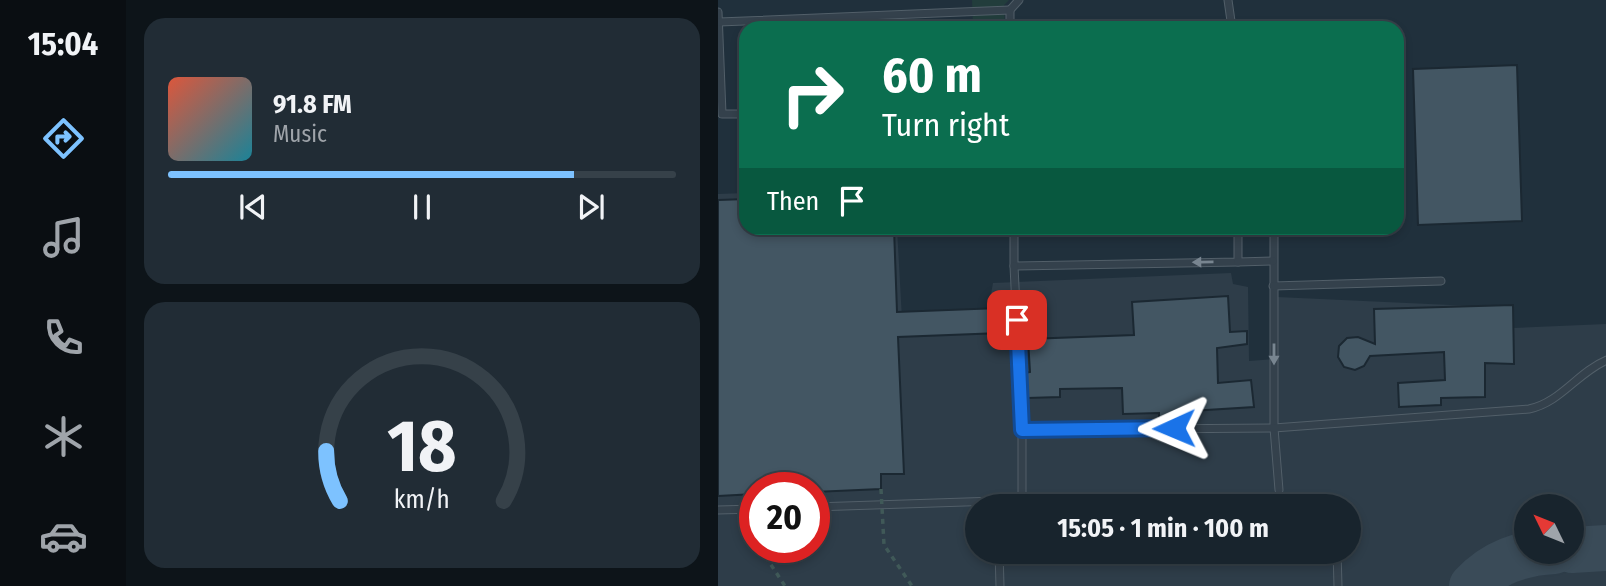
<!DOCTYPE html>
<meta charset="utf-8">
<style>
:root{--surface:#18242d;--page:#212c35;--text:#f1f3f6;--muted:#9fa4aa;--line:#364149;--accent:#7dc2ff}
body{margin:0;font-family:"Fira Sans Condensed",sans-serif;background:var(--page);color:var(--text);height:100vh;display:flex;flex-direction:column;font-size:26px;white-space:nowrap}
*{box-sizing:border-box;margin:0}
p{font-size:23px;color:var(--muted)}
.icon{flex:none;width:38px;height:38px;fill:none;stroke:currentColor;stroke-width:2;stroke-linecap:round;stroke-linejoin:round}
.map{position:relative;flex:1;overflow:hidden}
.drawer{display:flex;flex-direction:column;gap:18px;padding:18px;background:#0d1419;width:592px}
.drawer>*{flex:none}
.guide{position:absolute;left:21px;top:21px;width:665px;height:214px;border-radius:21px;box-shadow:0 4px 10px #0003,0 0 0 2px var(--line);background:#0b6e4f;color:#fff;overflow:hidden}
.needle{width:46px;rotate:313deg}
.fabs{position:absolute;left:796px;top:494px;display:grid;gap:14px}
.fabs a{display:grid;place-items:center;width:70px;height:70px;border-radius:50%;background:var(--surface);box-shadow:0 4px 10px #0003,0 0 0 2px var(--line);font-size:35px}
.speed{position:absolute;left:21px;top:472px;display:flex;gap:14px;font-size:35px;font-weight:700;text-align:center}
.speed>*{display:grid;place-content:center;width:91px;height:91px;border-radius:50%;background:var(--surface);box-shadow:0 4px 10px #0003,0 0 0 2px var(--line);line-height:1}
.speed .limit{border:10px solid #d22;background:#fff;color:#111}
.pin{position:absolute;display:grid;place-items:center;width:60px;height:60px;color:#fff;margin:-30px;border-radius:14px;box-shadow:0 4px 10px #0006}
.me{position:absolute;width:77px;margin:-38px;rotate:269deg;stroke-linejoin:round;filter:drop-shadow(0 0 5px #0008)}
.turn{display:flex;align-items:center;gap:24px;height:147px;padding:0 28px;font-size:32px}
.turn .icon{width:91px;height:91px;stroke-width:2.5}
.turn b{display:block;font-size:49px;line-height:60px}
.then{display:flex;align-items:center;height:66px;padding:0 28px;background:#0003;gap:14px;font-size:26px}
.drawer .card{flex:1;display:flex;flex-direction:column;justify-content:center;gap:10px;min-width:0;padding:0 24px;border-radius:21px;background:var(--page)}
.drawer .dial{align-items:center;gap:0}
.dial svg{height:182px;overflow:visible;fill:none;stroke:var(--line);stroke-width:7;stroke-linecap:round;text-anchor:middle}
.dial text{fill:var(--text);stroke:none}
.song{display:flex;align-items:center;gap:21px}
.cover{width:84px;height:84px;border-radius:10px;background:linear-gradient(135deg,hsl(10 70% 55%),hsl(190 70% 35%))}
.played{height:7px;border-radius:4px;background:linear-gradient(90deg,var(--accent) 80%,var(--line) 80%)}
.keys{display:flex;justify-content:space-around;direction:ltr}
.trip{position:absolute;left:247px;top:494px;width:396px;height:70px;border-radius:35px;background:var(--surface);box-shadow:0 4px 10px #0003,0 0 0 2px var(--line);font-weight:700;line-height:70px;text-align:center}
main{display:flex;flex:1;min-height:0}
.tabs{display:flex;flex-direction:column;width:126px;justify-content:space-around;align-items:center;background:#0a0e12;color:var(--muted)}
.tabs .icon{width:49px;height:49px}
.tabs .current{color:var(--accent)}
.tabs b{font-size:32px;color:var(--text)}
.map>svg:first-child{display:block}
.airport{fill:#2e3d49;fill-rule:evenodd}
.green{fill:#223d3c}
.lines{fill:none;stroke-linecap:round;stroke-linejoin:round}
.taxiway{stroke:#3a4b58;stroke-width:46}
.building{fill:#435663;stroke:#1b2832;stroke-width:2}
.service-casing{stroke:#525f69;stroke-width:9}
.path{stroke:#405958;stroke-width:3.5;stroke-dasharray:5 5;stroke-linecap:butt}
.service{stroke:#34414c;stroke-width:7}
.path-bridge{stroke:#405958;stroke-width:3.5;stroke-dasharray:5 5;stroke-linecap:butt}
.oneway{fill:#788590}
.route-casing{stroke:#114b97;stroke-width:18}
.route{stroke:#1a73e8;stroke-width:12}
</style>
<main>
<nav class="tabs">
<b>15:04</b>
<svg class="icon current" aria-label="directions" viewBox="0 0 24 24"><path d="M12 3l9 9-9 9-9-9zM9 14v-3h6M13 9l2 2-2 2"/></svg>
<svg class="icon" aria-label="music" viewBox="0 0 24 24"><path d="M9 18V5l10-2v13"/><circle cx="6" cy="18" r="3"/><circle cx="16" cy="16" r="3"/></svg>
<svg class="icon" aria-label="phone" viewBox="0 0 24 24"><path d="M5 4h4l2 5-3 2q2 4 5 5l2-3 5 2v4C11 20 4 13 5 4z"/></svg>
<svg class="icon" aria-label="climate" viewBox="0 0 24 24"><path d="M12 3v18M4 7l16 10M4 17L20 7"/></svg>
<svg class="icon" aria-label="car" viewBox="0 0 24 24"><path d="M5 17H2v-5l4-1 3-4h7l3 4 3 1v5h-3M9 17h6M6 11h13"/><circle cx="7" cy="17" r="2"/><circle cx="17" cy="17" r="2"/></svg>
</nav>
<section class="drawer">
<div class="card">
<div class="song"><i class="cover"></i><div><b>91.8 FM</b><p>Music</p></div></div>
<div class="played"></div>
<div class="keys"><svg class="icon" aria-label="previous" viewBox="0 0 24 24"><path d="M18 5L8 12l10 7zM5 5v14"/></svg><svg class="icon" aria-label="pause" viewBox="0 0 24 24"><path d="M8 5v14M16 5v14"/></svg><svg class="icon" aria-label="next" viewBox="0 0 24 24"><path d="M6 5l10 7-10 7zM19 5v14"/></svg></div>
</div>
<div class="card dial"><svg viewBox="0 0 100 80">
<path d="M14 69A42 42 0 1 1 86 69"/>
<path d="M14 69A42 42 0 0 1 8 47" stroke="#7dc2ff"/>
<text x="50" y="56" font-size="32" font-weight="700">18</text>
<text x="50" y="72" font-size="11">km/h</text>
</svg></div>
</section>
<div class="map">
<svg width="889" height="586" viewBox="0 0 889 586">
<rect width="100%" height="100%" fill="#20303c"/>
<path class="airport" d="M28 193V228H179L184 319 269 316 275 283 513 273 515 284 530 287 531 361 559 359V297L754 306 795 305 796 328 888 324V586H0V194ZM37 488H96V548H37ZM259 506H630V551H259ZM808 506H854V551H808Z"/>
<polygon class="green" points="254,0 291,0 286,5 287,28 255,28"/>
<g class="lines">
<g class="taxiway">
<polyline points="854,550 889,548"/>
<path d="M754 586C776 562 803 553 836 551"/>
</g>
</g>
<g class="building">
<polygon points="799,65 804,221 700,225 695,69"/>
<polygon points="28,199 28,228 176,228 179,312 282,308 283,333 180,337 186,474 163,474 163,489 96,492 96,488 37,488 37,494 0,496 0,200"/>
<polygon points="510,296 512,332 529,331 529,344 499,348 500,383 533,380 536,407 473,411 473,421 441,422 441,413 405,414 404,388 342,389 342,397 309,398 307,373 312,372 310,339 416,335 414,302"/>
<polygon points="795,305 796,364 767,363 767,397 723,398 723,405 681,407 680,383 727,380 726,352 652,356 646,366 637,370 626,367 620,357 621,346 629,338 640,337 657,344 656,309"/>
</g>
<g class="lines">
<g class="service-casing">
<g id="service">
<polyline points="510,0 514,28"/>
<polyline points="0,12 4,114 28,114"/>
<polyline points="1,22 292,10"/>
<polyline points="292,28 292,10 301,0"/>
<polyline points="296,228 296,266 520,262 520,228"/>
<polyline points="556,228 556,428 561,490"/>
<polyline points="296,231 520,228"/>
<polyline points="520,262 555,261"/>
<polyline points="555,286 723,281"/>
<path d="M304 430 556 428 811 409C842 403 860 372 889 360"/>
<polyline points="96,507 304,500 304,430 296,266"/>
<polyline points="0,510 37,509"/>
<polyline points="281,551 282,586"/>
<polyline points="619,551 620,586"/>
</g>
</g>
<polyline class="path" points="42,548 67,586"/>
<use href="#service" class="service"/>
<g class="path-bridge">
<polyline points="163,489 166,545 194,586"/>
<polyline points="34,494 37,524"/>
</g>
</g>
<defs><path id="oneway-solid" d="M-6-.8H1V-3.2L6.5 0L1 3.2V.8H-6Z" transform="scale(1.75)"/></defs>
<g class="oneway">
<use href="#oneway-solid" transform="translate(485 262) rotate(179)"/>
<use href="#oneway-solid" transform="translate(556 354) rotate(90)"/>
</g>
<g class="lines">
<g class="route-casing">
<polyline id="route" points="299,320 304,430 456,428"/>
</g>
<use href="#route" class="route"/>
</g>
</svg>
<div class="fabs">
<a><svg class="needle" viewBox="-14 -14 28 28"><path d="M0-13l5 13h-10z" fill="#e53935"/><path d="M0 13l5-13h-10z" fill="#9fa4aa"/></svg></a>
</div>
<div class="speed"><div class="limit">20</div></div>
<div class="pin" style="left:299px;top:320px;background:#d93025"><svg class="icon" aria-label="arrive" viewBox="0 0 24 24"><path d="M6 21V4h12l-3 4 3 4H6"/></svg></div>
<svg class="me" style="left:456px;top:428px" viewBox="-20 -20 40 40"><path d="M0-17L14 15 0 8-14 15z" fill="#1a73e8" stroke="#fff" stroke-width="4"/></svg>
<div class="trip">15:05 · 1 min · 100 m</div>
<div class="guide">
<div class="turn"><svg class="icon" aria-label="right" viewBox="0 0 24 24"><path d="M7 20v-9h11M14 6l5 5-5 5"/></svg><div><b>60 m</b>Turn right</div></div>
<div class="then">Then<svg class="icon" aria-label="arrive" viewBox="0 0 24 24"><path d="M6 21V4h12l-3 4 3 4H6"/></svg></div>
</div>
</div>
</main>
